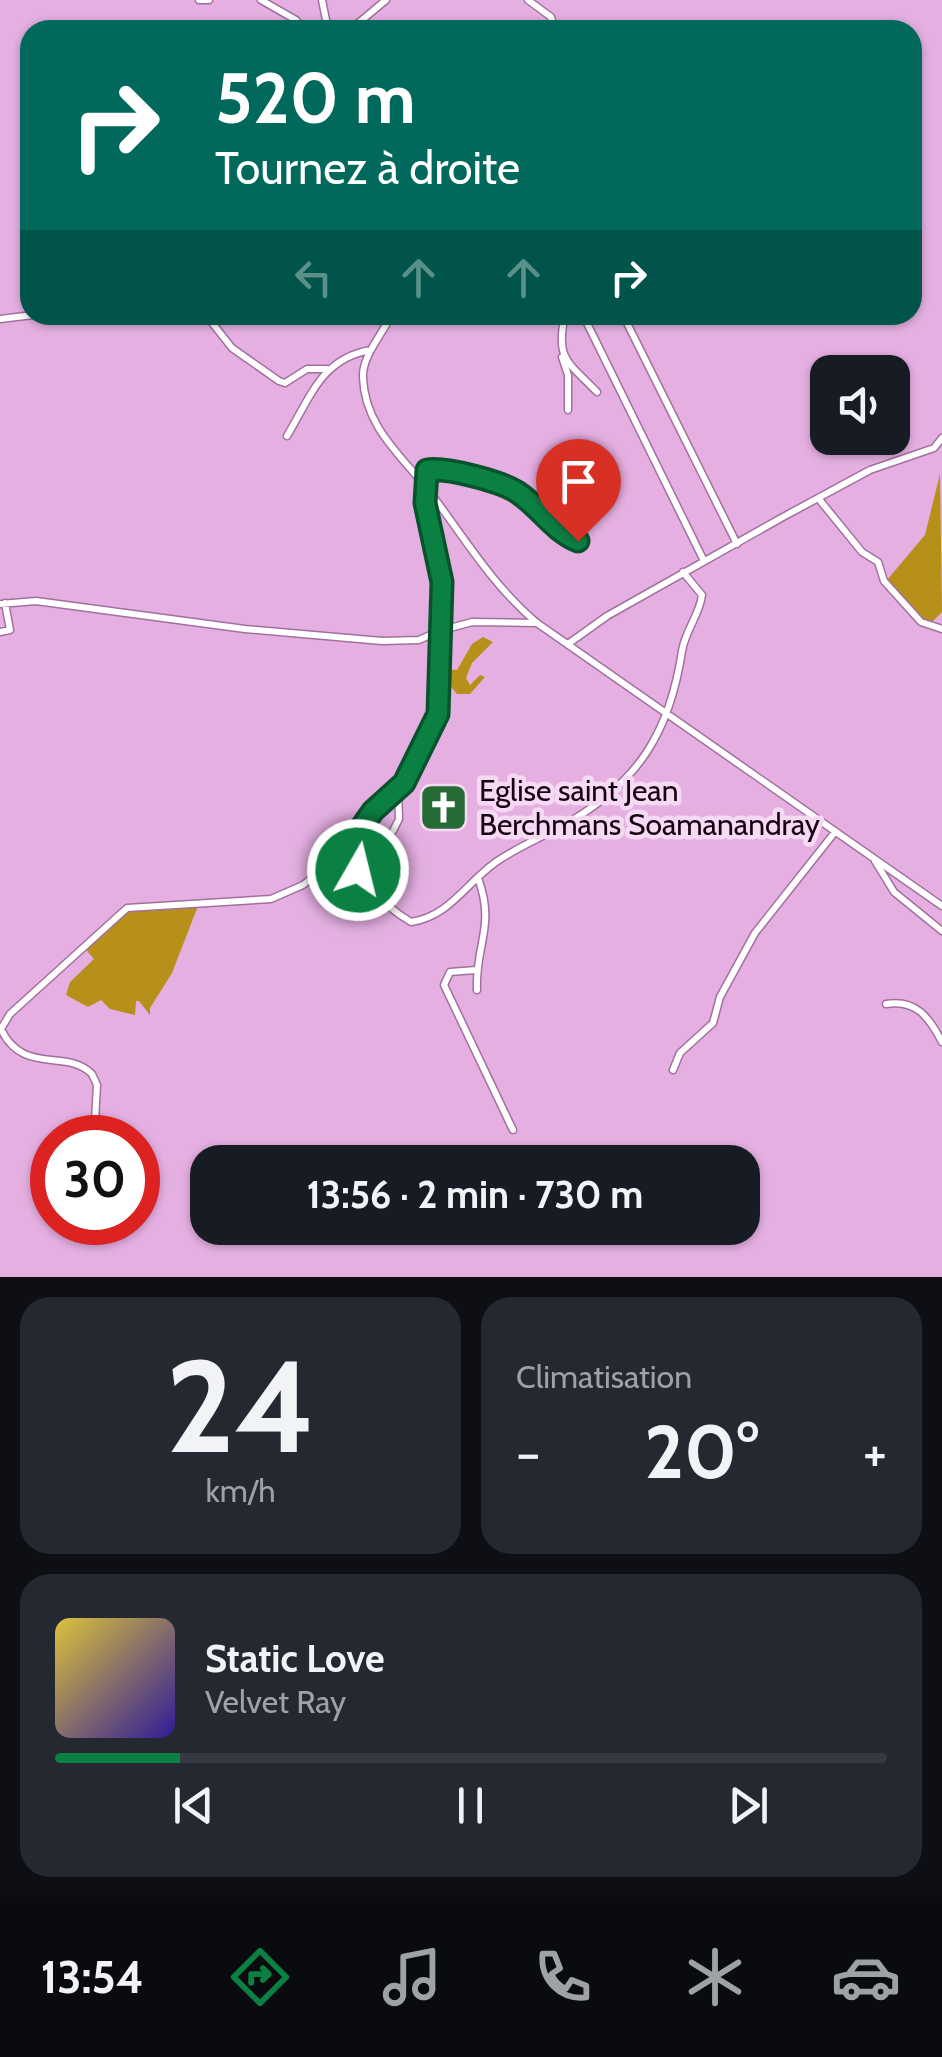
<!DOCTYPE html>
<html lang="fr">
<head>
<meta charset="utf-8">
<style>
	:root { --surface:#171b24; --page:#242831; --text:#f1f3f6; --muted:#9ea1a6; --line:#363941; --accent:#0b8043 }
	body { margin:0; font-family:Cabin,sans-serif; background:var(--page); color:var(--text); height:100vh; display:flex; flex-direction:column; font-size:38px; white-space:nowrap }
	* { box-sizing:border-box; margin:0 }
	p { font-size:32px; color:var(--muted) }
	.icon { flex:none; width:55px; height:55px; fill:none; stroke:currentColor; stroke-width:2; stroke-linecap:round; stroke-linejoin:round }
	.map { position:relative; height:1277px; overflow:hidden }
	.panel { display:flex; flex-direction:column; gap:20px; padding:20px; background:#0d0f14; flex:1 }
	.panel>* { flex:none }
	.banner { position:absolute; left:20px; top:20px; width:902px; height:305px; border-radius:30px; box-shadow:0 2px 8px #0004; background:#00695c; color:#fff; overflow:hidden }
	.buttons { position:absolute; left:810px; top:355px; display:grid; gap:20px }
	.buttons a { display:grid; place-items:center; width:100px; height:100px; border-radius:20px; background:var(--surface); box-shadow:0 2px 8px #0004; font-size:50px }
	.speed { position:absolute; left:30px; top:1115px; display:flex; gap:20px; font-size:50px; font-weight:700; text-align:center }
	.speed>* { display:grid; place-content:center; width:130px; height:130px; border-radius:50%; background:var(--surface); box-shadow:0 2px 8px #0004; line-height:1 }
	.speed .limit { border:15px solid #d22; background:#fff; color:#111 }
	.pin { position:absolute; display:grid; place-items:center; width:85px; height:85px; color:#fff; margin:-102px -42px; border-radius:50% 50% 50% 0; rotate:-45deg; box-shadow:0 0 10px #0007 }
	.pin .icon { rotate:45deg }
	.me { position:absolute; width:110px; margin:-55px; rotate:8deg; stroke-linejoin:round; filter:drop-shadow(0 0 8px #0008) }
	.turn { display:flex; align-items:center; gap:35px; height:210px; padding:0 30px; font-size:45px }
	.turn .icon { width:130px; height:130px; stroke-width:2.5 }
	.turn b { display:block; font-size:70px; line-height:85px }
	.lanes { display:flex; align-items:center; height:95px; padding:0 30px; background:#0003; justify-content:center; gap:50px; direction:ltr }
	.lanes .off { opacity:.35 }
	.big { font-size:75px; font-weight:700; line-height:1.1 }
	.panel .tile { flex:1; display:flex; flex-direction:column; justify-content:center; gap:15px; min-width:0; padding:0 35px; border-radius:30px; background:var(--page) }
	.panel .dial { align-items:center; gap:0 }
	.dial b { font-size:130px; line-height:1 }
	.song { display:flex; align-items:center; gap:30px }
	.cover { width:120px; height:120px; border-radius:15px; background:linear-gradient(135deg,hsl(50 70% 55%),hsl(250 70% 35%)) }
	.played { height:10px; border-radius:5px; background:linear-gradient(90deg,var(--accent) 15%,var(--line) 15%) }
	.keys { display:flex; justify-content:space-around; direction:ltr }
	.heat { display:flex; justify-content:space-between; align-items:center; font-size:55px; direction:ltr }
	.panel .tiles { flex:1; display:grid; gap:20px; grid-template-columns:1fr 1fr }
	.tile:last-child { grid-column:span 2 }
	.trip { position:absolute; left:190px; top:1145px; width:570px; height:100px; border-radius:30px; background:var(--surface); box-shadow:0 2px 8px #0004; font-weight:700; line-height:100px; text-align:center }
	.tab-bar { display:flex; height:160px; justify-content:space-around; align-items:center; background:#090b0e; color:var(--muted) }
	.tab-bar .icon { width:70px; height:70px }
	.tab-bar .selected { color:var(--accent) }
	.tab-bar b { font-size:45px; color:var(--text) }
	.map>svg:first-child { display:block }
</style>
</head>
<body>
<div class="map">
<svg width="942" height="1277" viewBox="0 0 942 1277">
	<rect width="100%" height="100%" fill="#e5afe2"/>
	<path fill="#b69018" d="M940,474L942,612L932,622L923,620L887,580L925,535Z
		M483,637L493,642L472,663L466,678L470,685L480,675L485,677L470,694H457L444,678L443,669L457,670L472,644Z
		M198,906L172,973L150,1008V1015L139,1001H136L135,1015L110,1009L101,1000L88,1007L66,995L70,982L94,959L87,951L90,945L126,911Z"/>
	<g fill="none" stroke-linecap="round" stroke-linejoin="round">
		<defs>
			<path id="minor" d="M199,0H209
				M261,0L296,20L303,30
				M322,0L328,30
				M528,0L551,17L555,30
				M350,30L386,0
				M206,315L232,348L279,381L285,383L307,369H327
				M391,315C383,334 362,356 363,377C364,424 399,454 426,487C463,535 490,583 537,623L942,906
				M565,315C555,359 568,362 597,392
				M583,315L704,561
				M623,315L737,544
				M0,319L33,315
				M562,357L568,375V410
				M287,436C311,396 322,358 371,350
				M818,498L862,552L878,562L884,581L921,622L942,629
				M0,604L36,601L245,629L382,641L419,640L439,631L442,582L424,485L427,471L438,469L514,489L551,526L578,541
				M0,632L10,630L5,603
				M568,644L607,616L783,517L870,470L934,448L942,438
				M393,831L399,819L398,790
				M353,842C359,879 379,903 411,922C450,916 466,883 496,862C519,846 545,836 569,822C640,781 670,730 682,651C685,631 700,614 702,595L683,572
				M875,861L894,892L942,931
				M476,970L450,972L444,985L513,1130
				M477,990C475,944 496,927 478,878
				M886,1004C916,999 929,1017 942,1042
				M673,1070L680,1053L713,1023L720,997L755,933L835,832
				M94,1138L97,1085L92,1074C67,1048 23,1076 1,1029L10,1014L127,908L271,899L303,885L348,850L373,811L405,783L439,714V631L472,622L537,623"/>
		</defs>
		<use href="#minor" stroke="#a2709f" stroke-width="9"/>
		<use href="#minor" stroke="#fff" stroke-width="6"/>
	</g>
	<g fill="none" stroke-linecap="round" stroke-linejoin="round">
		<defs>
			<path id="route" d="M358,870L352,841L373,811L404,783L438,714L442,582L425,503L427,470C447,467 502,482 517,492C540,507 552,530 578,541"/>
		</defs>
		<use href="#route" stroke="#07532c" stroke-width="25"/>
		<use href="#route" stroke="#0b8043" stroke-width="18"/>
	</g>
	<defs>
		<symbol id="church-square" viewBox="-11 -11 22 22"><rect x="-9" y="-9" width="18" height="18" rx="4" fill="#266b36" stroke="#f6daf4"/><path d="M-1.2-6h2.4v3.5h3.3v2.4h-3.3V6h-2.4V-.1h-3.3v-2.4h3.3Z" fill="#fff"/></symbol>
	</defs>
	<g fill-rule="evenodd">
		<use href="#church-square" x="416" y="780" width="55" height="55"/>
	</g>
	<g text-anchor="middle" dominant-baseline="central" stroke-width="9" stroke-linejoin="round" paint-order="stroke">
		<g font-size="30" fill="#160415" stroke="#f6daf4" text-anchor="start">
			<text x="479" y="790">Eglise saint Jean<tspan x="479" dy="34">Berchmans Soamanandray</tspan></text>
		</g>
	</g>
</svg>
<div class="buttons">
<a><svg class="icon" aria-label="sound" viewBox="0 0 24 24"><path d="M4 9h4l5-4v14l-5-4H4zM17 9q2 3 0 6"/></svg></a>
</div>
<div class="speed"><div class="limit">30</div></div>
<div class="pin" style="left:578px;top:541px;background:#d93025"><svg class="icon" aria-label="arrive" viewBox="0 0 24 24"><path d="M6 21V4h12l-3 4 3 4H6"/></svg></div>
<svg class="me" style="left:358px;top:870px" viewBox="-20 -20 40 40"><circle r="17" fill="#0b8043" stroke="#fff" stroke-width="3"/><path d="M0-11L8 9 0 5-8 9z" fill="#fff"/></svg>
<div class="trip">13:56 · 2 min · 730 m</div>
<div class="banner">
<div class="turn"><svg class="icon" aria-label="right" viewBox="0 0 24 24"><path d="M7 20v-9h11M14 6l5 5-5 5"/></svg><div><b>520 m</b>Tournez à droite</div></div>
<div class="lanes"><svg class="icon off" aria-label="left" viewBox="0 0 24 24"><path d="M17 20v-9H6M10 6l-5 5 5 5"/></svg><svg class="icon off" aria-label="ahead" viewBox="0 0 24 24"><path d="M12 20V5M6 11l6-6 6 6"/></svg><svg class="icon off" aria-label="ahead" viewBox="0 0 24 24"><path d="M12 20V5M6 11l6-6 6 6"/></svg><svg class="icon" aria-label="right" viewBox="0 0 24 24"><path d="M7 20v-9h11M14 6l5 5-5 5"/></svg></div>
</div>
</div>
<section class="panel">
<div class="tiles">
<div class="tile dial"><b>24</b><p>km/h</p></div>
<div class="tile"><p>Climatisation</p>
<div class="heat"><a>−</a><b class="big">20°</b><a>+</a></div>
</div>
<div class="tile">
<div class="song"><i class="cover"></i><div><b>Static Love</b><p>Velvet Ray</p></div></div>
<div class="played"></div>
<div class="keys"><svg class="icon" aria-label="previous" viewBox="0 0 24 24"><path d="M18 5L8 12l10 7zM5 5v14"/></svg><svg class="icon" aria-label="pause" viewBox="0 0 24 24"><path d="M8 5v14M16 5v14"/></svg><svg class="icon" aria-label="next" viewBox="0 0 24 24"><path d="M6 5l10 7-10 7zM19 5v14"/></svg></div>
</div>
</div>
</section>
<nav class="tab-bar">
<b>13:54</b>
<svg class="icon selected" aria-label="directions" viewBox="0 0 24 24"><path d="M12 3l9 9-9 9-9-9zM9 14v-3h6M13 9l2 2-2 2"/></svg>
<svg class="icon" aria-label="music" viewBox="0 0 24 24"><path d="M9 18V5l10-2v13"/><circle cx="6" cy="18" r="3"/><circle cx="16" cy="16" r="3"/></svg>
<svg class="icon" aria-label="phone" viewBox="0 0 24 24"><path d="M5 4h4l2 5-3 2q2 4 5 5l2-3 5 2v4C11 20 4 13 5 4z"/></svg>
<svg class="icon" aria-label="climate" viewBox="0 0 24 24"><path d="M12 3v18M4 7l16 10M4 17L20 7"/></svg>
<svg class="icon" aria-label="car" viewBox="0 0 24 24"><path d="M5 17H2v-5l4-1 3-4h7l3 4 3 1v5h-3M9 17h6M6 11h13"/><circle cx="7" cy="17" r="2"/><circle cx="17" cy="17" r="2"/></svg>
</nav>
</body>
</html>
